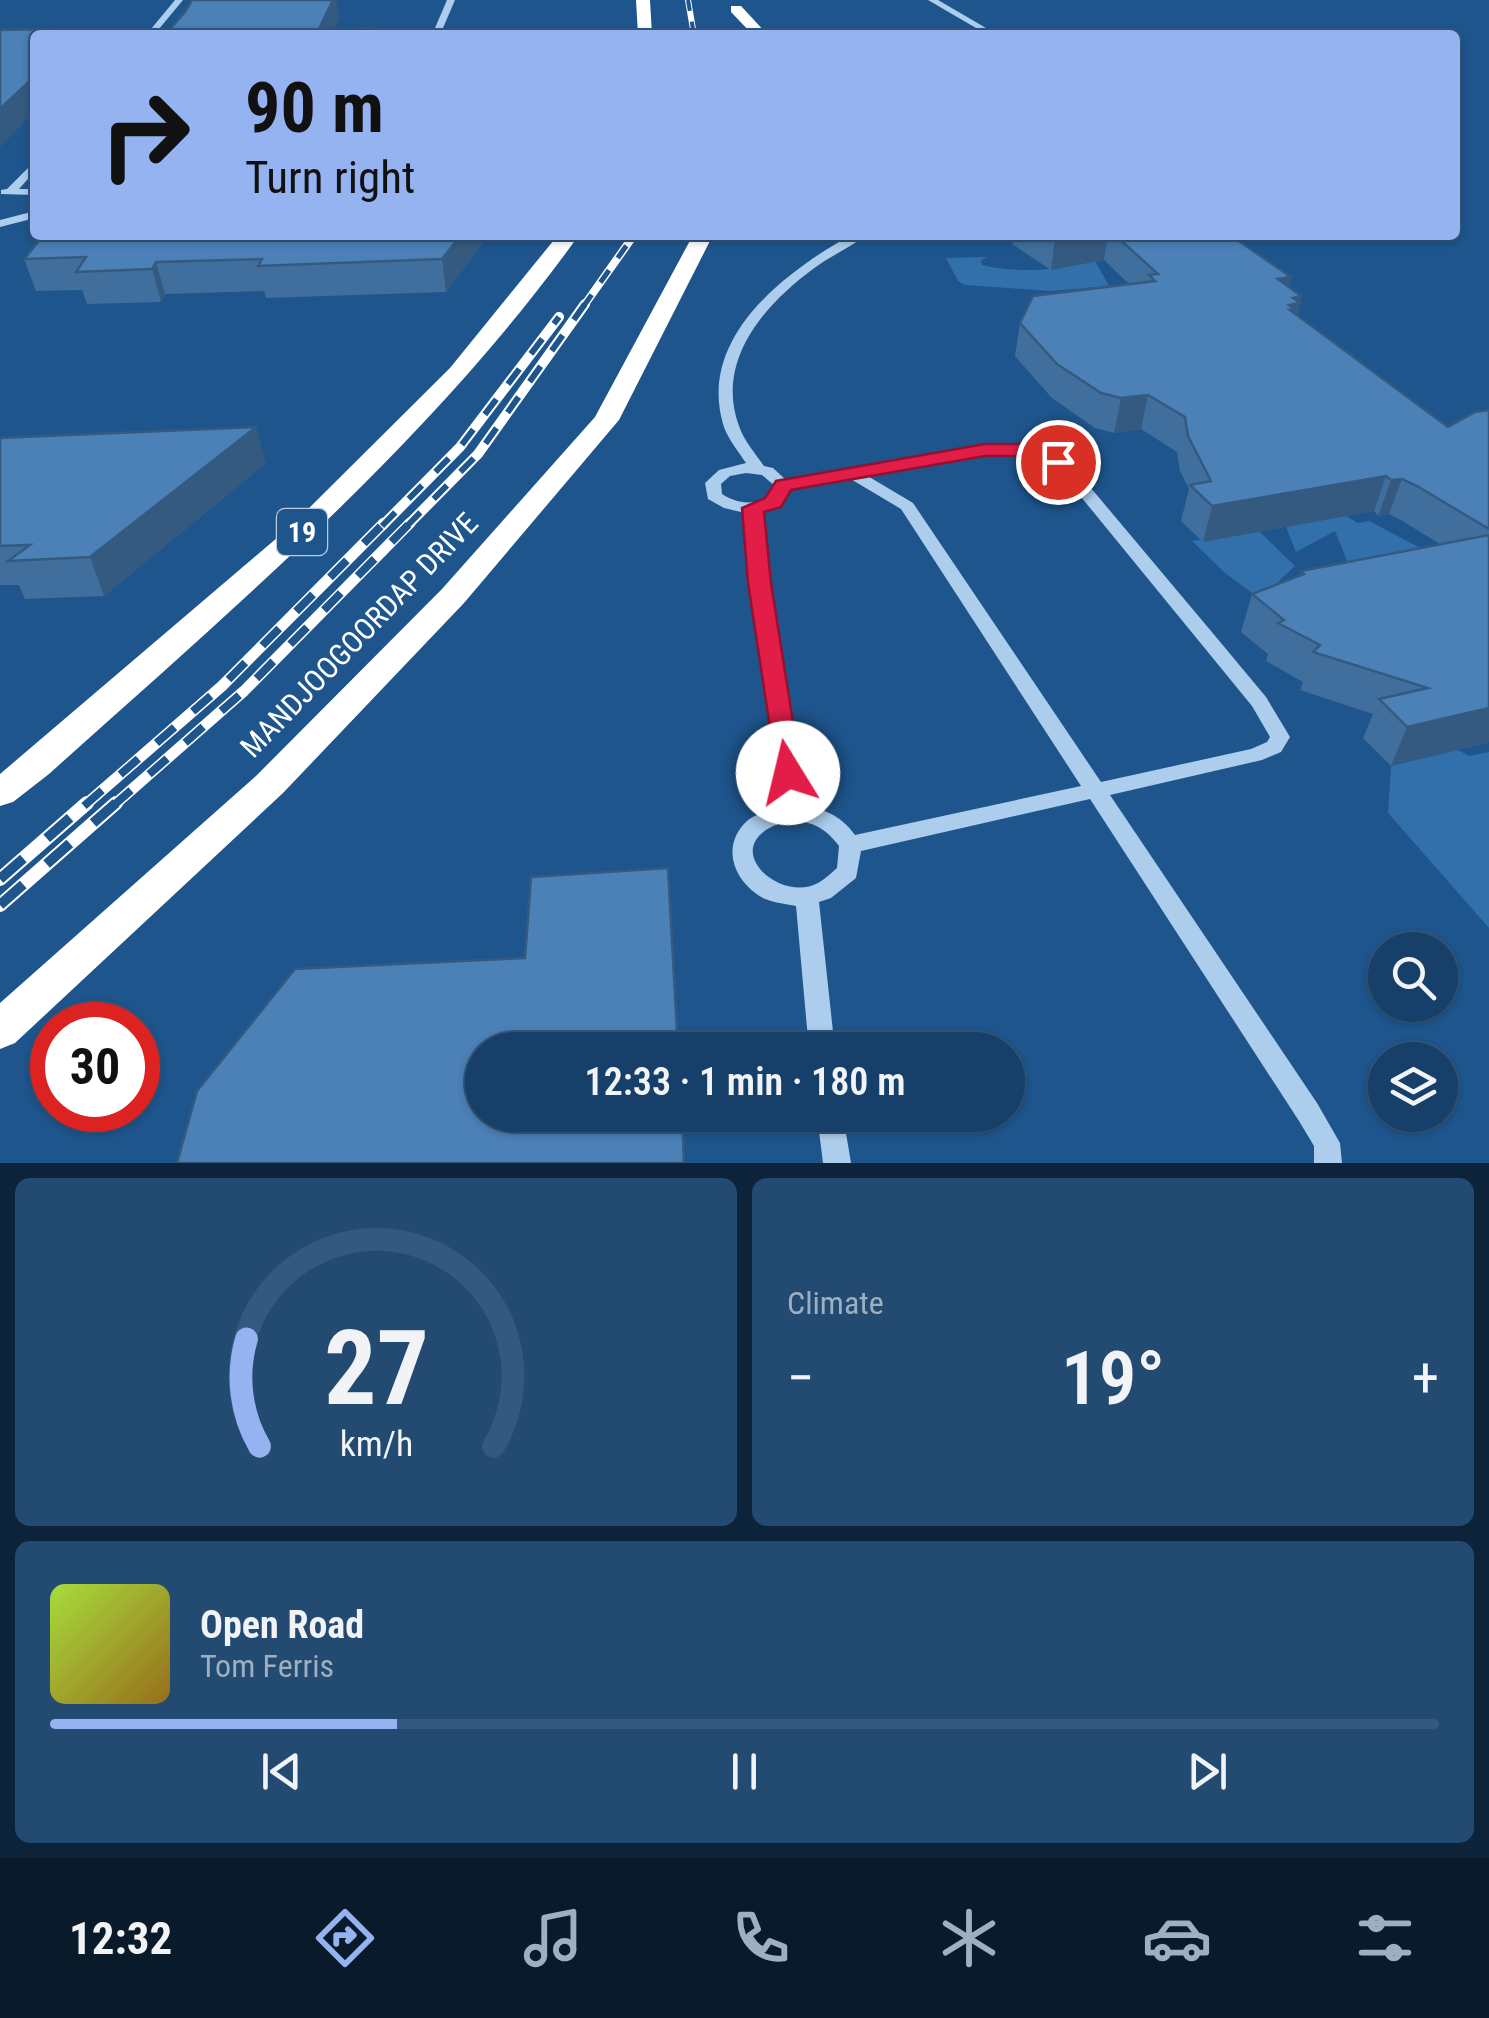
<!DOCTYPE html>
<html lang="en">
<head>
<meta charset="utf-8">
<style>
	:root { --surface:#16406a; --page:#234b72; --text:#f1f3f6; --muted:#9eafc1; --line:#35597e; --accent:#95b2f1 }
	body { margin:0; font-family:"Roboto Condensed",sans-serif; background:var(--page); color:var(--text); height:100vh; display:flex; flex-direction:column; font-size:38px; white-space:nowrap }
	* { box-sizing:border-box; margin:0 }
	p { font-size:32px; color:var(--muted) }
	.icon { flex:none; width:55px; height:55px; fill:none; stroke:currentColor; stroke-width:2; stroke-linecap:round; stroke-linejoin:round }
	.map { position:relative; height:1163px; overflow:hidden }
	.panel { display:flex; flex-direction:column; gap:15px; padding:15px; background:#0c233a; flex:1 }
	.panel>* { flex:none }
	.hud { position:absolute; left:30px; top:30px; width:1430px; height:210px; border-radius:10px; box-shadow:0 2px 8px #0004,0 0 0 2px var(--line); background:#95b2f1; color:#111; overflow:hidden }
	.controls { position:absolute; left:1368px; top:932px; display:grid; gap:20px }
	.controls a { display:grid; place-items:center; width:90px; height:90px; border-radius:50%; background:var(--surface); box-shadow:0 2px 8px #0004,0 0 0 2px var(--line); font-size:50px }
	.speed { position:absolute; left:30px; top:1002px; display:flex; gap:20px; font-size:50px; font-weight:700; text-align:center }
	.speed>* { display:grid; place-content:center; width:130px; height:130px; border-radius:50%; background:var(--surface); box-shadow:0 2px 8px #0004,0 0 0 2px var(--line); line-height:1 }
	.speed .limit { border:15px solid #d22; background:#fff; color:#111 }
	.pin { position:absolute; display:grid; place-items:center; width:85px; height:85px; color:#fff; margin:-42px; border:5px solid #fff; border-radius:50%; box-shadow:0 2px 10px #0007 }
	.me { position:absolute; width:110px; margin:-55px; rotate:351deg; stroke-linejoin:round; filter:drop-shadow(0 0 8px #0008) }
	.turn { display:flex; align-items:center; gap:35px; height:210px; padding:0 50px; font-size:45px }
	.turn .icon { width:130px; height:130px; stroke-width:2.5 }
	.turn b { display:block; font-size:70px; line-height:85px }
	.big { font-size:75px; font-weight:600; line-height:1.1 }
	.panel .tile { flex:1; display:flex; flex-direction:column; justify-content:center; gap:15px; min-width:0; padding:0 35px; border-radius:15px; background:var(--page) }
	.panel .dial { align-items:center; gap:0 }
	.dial svg { height:260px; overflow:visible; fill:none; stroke:var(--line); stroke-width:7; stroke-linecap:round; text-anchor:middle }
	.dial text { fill:var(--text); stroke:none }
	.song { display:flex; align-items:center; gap:30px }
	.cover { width:120px; height:120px; border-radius:15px; background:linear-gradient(135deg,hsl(80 70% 55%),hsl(40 70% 35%)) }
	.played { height:10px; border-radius:5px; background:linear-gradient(90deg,var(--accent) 25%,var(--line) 25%) }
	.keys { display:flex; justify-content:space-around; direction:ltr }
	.heat { display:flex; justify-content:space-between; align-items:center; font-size:55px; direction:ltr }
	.panel .tiles { flex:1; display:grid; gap:15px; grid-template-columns:1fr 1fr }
	.tile:last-child { grid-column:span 2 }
	.trip { position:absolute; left:465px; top:1032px; width:560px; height:100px; border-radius:50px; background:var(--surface); box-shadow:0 2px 8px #0004,0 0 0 2px var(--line); font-weight:600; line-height:100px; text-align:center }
	.tabs { display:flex; height:160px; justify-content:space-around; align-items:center; background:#091a2a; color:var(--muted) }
	.tabs .icon { width:70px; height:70px }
	.tabs .current { color:var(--accent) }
	.tabs b { font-size:45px; color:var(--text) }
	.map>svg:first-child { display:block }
</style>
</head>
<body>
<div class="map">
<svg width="1489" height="1163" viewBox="0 0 1489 1163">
	<rect width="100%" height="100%" fill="#1e558d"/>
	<path fill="#3270ab" d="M988,257L981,260L982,265C1019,274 1058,270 1095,261L1109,286L1051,291L965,285L958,281L946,258Z
		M1346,516L1358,523L1369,521L1426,551L1355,567L1347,561L1335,531L1296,552L1286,527Z
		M1260,532L1295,566L1260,599L1225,573L1192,541Z
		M1458,750L1469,756L1489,752V928L1388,813L1391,766Z"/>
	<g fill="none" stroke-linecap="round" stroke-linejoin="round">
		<path fill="#accdec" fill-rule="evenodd" d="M175,0H183L154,35H146Z
			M447,0H455L440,35H432Z
			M928,0H938L998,35H988Z
			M35,161V171L19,189H35V195L1,194V190L7,189Z
			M35,211V218L0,227V220Z
			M851,235H866C850,248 830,256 813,269C764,305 715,361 739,426C744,441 755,453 764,466L773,468L786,480L985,445L1026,444L1051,452L1080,475L1211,631L1266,697L1290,737L1281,752L1262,760L1110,795L1317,1103L1340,1143L1342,1163H1314V1146L1299,1121L1090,799L861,851L856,878L831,898L819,902L835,1050H809L796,906C787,904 775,903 765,899C735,884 719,847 747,821C754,815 767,811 776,808L778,773L750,583L745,513L724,508L708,499L705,483L719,470L746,463C738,451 727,438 723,424C698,337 785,272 851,235ZM1025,454L1041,458L1068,481L1252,706L1270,737L1267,742L1251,749L1101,782L913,503L866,475L985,455ZM746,473L762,475L775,486L773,495C755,505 739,505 722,494L721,484L730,476ZM849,478L901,509L1081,786L855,835C841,815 821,807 797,804L798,773L768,583L761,511L786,500L790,489ZM788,820C811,821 825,827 839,846L837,868C831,873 825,879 818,883C783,902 727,856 766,830C772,826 781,823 788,820Z
			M817,1115H843L851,1163H823Z"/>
		<path fill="#fff" fill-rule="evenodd" d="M636,0H650L652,35H638Z
			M731,6H741L768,35H753L731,12Z
			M558,235H579C431,441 237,605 49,774L13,802L0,806V774L291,526L450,368Z
			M693,235H713L619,420L464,603L283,793L15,1043L0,1049V1003L257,775L442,589L595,417Z"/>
		<defs>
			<path id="rail-far4" d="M688,0L694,35"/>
			<path id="rail-far3" d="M583,307L634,235"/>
			<path id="rail-far2" d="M382,526L460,447L559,317
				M407,526L478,454L585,304"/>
			<path id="rail-far1" d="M84,806L222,686L384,523
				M113,806L244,691L410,523"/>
			<path id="rail" d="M0,879L87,803
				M0,905L116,803"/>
		</defs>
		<use href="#rail-far4" stroke="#fff" stroke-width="6"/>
		<use href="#rail-far3" stroke="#fff" stroke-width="8"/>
		<use href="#rail-far2" stroke="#fff" stroke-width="10"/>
		<use href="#rail-far1" stroke="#fff" stroke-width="11"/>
		<use href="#rail" stroke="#fff" stroke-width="14"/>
		<use href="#rail-far4" stroke="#1e558d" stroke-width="4" stroke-dasharray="11" stroke-linecap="butt"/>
		<use href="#rail-far3" stroke="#1e558d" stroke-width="5" stroke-dasharray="15" stroke-linecap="butt"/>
		<use href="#rail-far2" stroke="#1e558d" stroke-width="6" stroke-dasharray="19" stroke-linecap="butt"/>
		<use href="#rail-far1" stroke="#1e558d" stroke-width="8" stroke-dasharray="24" stroke-linecap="butt"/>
		<use href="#rail" stroke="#1e558d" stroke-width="10" stroke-dasharray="31" stroke-linecap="butt"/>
	</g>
	<path fill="#406f9d" d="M44,235H489L446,292L266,298L264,291L165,294L161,302L87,304L82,290L36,291L24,259Z
		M1014,235H1178L1180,237L1291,277L1288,286L1301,296L1297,315L1448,427L1489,410V742L1391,766L1363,738L1373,714L1300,690L1303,682L1266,661L1268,654L1241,632L1252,594L1300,576L1301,571L1440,544L1404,522L1389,514L1378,516L1374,511L1203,542L1181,521L1189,489L1180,471L1177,452L1141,429L1114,433L1095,428L1052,398L1015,356L1020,323L1129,284L1104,260L1051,270L1012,244Z
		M0,438L266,463L104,596L25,599L19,585H0Z"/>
	<path fill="#345a80" d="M333,0H336L339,19L332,35L319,29Z
		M35,76V111L0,147V109Z
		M461,235H489L446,292L442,259Z
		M1080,235H1108L1104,260L1051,270L1055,239Z
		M156,262L165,294L161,302L152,269Z
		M1291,277L1282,308L1278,279Z
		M1301,296L1291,335L1283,337L1293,298Z
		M1148,395L1141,429L1114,433L1121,398Z
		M256,427L266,463L104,596L90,557Z
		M1386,476L1374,511L1203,542L1212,506Z
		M1402,479L1389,514L1378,516L1391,480Z
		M1489,708V742L1391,766L1407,727Z"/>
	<path fill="#4b81b7" stroke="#345a80" stroke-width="2.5" d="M192,0H333L319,29L374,28L371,35H165L185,12Z
		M52,29L46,35H35V45L33,46H35V76L0,109V30Z
		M44,235H461L442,259L258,266L262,259L156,262L152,269L76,272L86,257L24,259Z
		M1049,235H1080L1055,239Z
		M1115,235H1178L1180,237L1201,235H1230L1291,277L1278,279L1301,296L1293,298L1300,303L1289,305L1295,310H1290L1448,427L1475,412L1489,410V529L1417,486L1402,479L1391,480L1386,476L1212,506L1190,485L1211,481L1188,436L1185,417L1148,395L1121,398L1101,393L1057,364L1020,323L1033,296L1155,281L1149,275L1158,274Z
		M256,427L90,557L8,561L30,545L0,546V438Z
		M1489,535V708L1407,727L1379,699L1428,688L1313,652L1320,645L1278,623L1284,620L1252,594L1304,574L1301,571Z
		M668,868L678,1050H482V1115H682L684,1163H177L197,1091L295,969L525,958L531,877Z"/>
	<path fill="#e11d48" stroke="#92132f" stroke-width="2.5" d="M985,444H1026L1068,462L1058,468L1024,456H985L791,490L781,507L764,512L771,583L801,773L797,780H778L748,583L742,508L765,498L776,481Z"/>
	<g text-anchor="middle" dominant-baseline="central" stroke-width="10" stroke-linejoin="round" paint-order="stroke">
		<rect fill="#1e558d" stroke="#bcccdd" stroke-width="2.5" x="277" y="509" width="50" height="46" rx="8"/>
		<g font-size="28" font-weight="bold" fill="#fff">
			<text x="302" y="532">19</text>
		</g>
		<g font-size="30" fill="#fff" stroke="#1e558d">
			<text transform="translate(359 635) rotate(-46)">MANDJOOGOORDAP DRIVE</text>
		</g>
	</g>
</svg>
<div class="controls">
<a><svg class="icon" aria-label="search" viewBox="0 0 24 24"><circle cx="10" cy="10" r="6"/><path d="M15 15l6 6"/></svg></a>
<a><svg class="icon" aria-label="layers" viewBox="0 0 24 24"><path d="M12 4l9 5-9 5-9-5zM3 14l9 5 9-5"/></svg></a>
</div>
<div class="speed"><div class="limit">30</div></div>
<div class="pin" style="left:1058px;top:462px;background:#d93025"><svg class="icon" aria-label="arrive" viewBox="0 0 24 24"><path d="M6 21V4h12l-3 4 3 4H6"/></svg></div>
<svg class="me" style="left:788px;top:773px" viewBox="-20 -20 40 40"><circle r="19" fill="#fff"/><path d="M0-13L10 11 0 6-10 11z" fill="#e11d48"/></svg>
<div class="trip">12:33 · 1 min · 180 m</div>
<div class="hud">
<div class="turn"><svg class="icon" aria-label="right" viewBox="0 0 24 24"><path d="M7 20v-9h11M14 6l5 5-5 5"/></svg><div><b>90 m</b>Turn right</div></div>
</div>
</div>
<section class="panel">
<div class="tiles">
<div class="tile dial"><svg viewBox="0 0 100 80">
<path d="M14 69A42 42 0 1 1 86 69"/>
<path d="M14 69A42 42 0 0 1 10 36" stroke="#95b2f1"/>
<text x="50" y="56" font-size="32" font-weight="700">27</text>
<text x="50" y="72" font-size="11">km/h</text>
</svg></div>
<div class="tile"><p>Climate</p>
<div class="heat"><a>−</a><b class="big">19°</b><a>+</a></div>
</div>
<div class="tile">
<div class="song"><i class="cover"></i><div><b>Open Road</b><p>Tom Ferris</p></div></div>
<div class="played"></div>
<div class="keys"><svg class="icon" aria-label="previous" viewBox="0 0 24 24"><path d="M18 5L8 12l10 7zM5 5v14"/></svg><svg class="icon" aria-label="pause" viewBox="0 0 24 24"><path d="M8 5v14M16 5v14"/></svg><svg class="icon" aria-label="next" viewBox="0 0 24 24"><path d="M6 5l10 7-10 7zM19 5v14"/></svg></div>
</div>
</div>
</section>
<nav class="tabs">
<b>12:32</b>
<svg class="icon current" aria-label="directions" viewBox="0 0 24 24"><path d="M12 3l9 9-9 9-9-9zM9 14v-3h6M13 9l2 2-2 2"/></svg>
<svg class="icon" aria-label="music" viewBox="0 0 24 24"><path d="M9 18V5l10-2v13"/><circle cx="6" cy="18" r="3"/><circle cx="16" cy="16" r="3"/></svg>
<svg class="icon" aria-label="phone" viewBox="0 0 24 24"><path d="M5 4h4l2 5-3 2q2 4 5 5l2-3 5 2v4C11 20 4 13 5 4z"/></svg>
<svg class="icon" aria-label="climate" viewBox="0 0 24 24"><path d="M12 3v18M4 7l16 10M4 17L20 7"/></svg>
<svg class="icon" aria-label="car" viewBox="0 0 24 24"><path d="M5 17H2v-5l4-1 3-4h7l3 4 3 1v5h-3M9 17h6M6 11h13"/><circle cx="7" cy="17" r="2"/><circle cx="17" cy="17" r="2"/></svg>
<svg class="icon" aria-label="filters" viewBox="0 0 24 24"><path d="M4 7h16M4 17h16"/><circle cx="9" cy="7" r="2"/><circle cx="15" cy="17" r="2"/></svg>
</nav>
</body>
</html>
